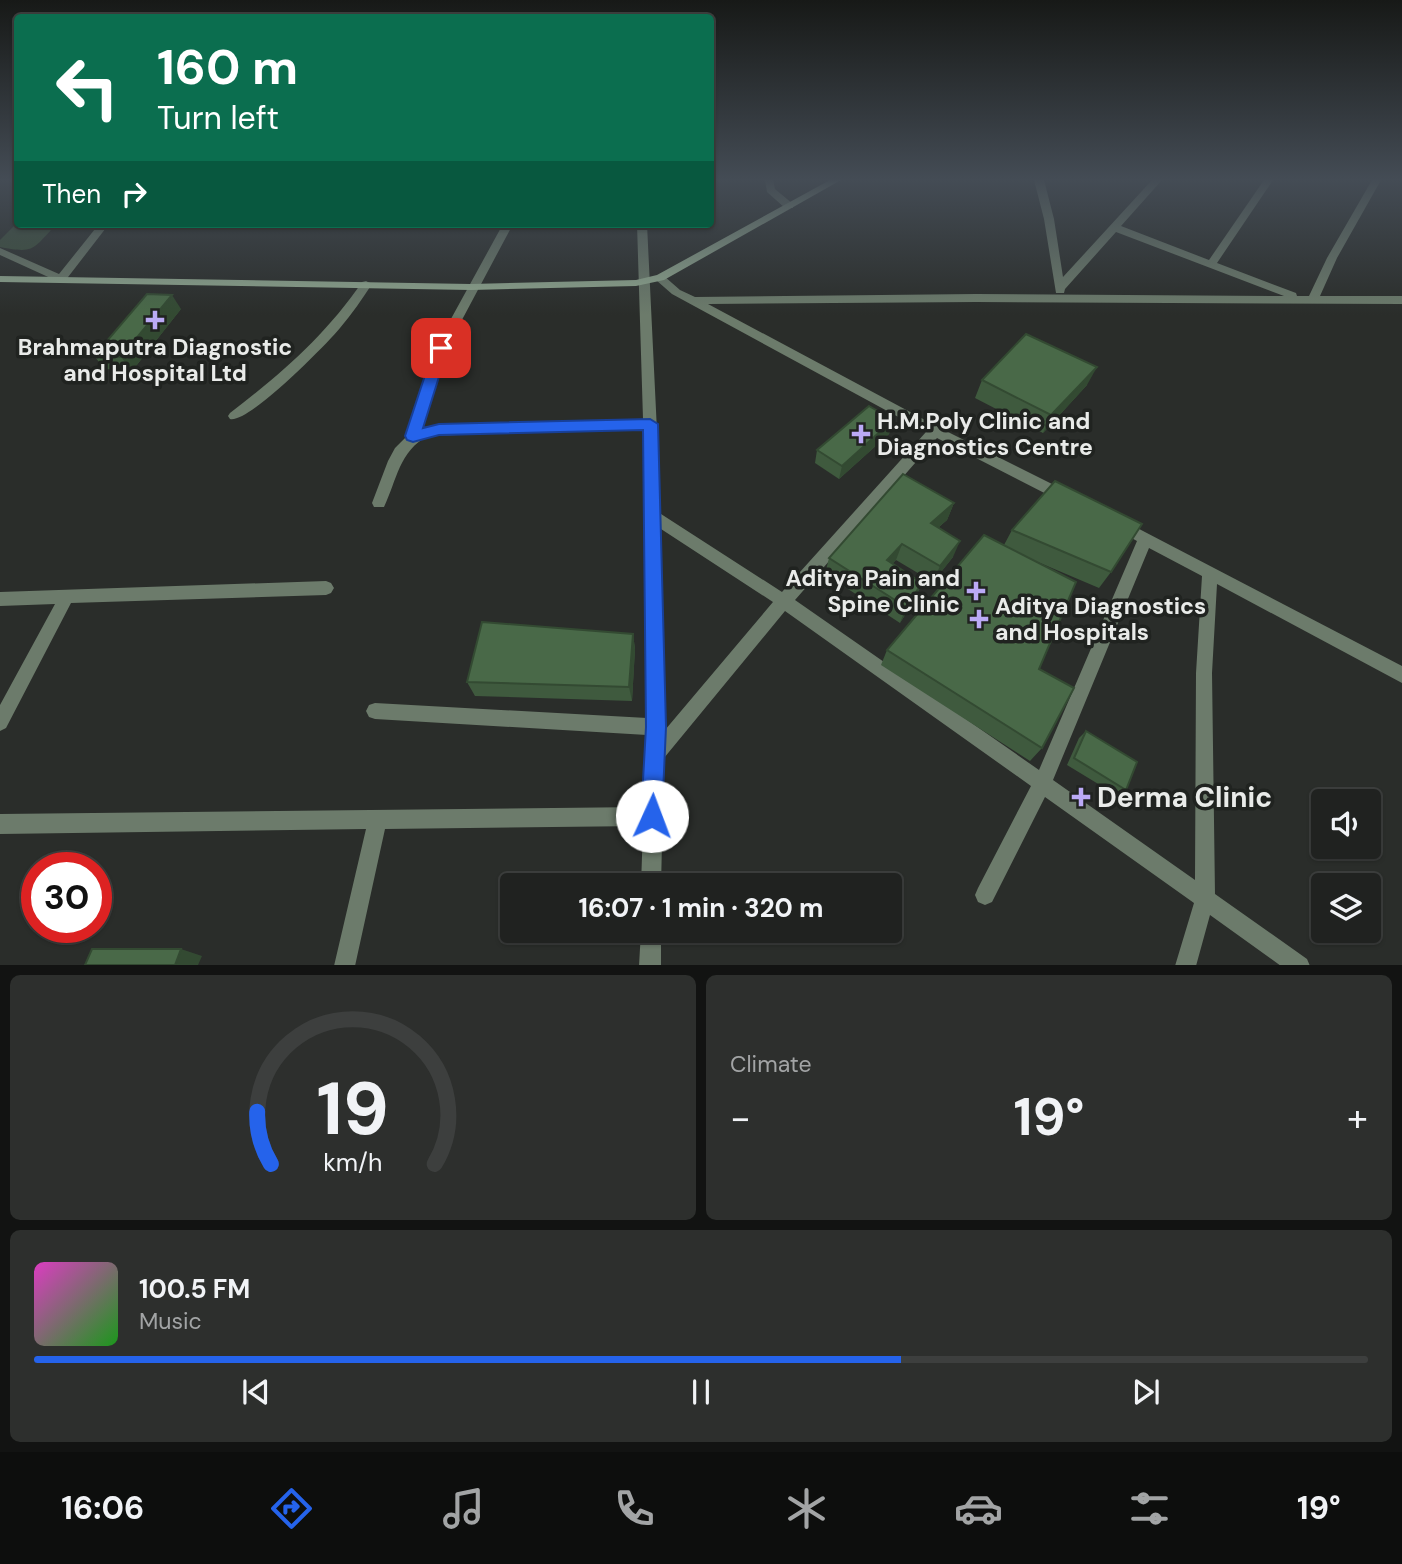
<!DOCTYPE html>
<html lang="en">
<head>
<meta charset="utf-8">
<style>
	:root { --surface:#202220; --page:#2d2f2d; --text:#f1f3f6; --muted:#a2a4a5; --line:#3d3f3e; --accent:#2563eb }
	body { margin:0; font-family:"DM Sans",sans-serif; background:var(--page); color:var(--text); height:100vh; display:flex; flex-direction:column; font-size:26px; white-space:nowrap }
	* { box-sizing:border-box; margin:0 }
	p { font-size:23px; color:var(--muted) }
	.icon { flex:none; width:38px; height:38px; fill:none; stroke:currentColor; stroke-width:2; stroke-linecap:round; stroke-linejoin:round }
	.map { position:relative; height:965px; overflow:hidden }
	.sheet { display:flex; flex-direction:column; gap:10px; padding:10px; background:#121312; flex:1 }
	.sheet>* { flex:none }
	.guide { position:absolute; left:14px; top:14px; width:700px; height:214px; border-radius:7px; box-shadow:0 2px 5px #0004,0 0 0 2px var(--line); background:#0b6e4f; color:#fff; overflow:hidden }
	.buttons { position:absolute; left:1311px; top:789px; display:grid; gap:14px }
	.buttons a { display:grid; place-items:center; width:70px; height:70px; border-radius:7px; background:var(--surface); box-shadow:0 2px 5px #0004,0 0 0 2px var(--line); font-size:35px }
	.speed { position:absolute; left:21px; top:852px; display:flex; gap:14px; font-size:35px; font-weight:700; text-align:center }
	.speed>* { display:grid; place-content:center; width:91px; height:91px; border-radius:50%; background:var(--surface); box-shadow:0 2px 5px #0004,0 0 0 2px var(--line); line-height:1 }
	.speed .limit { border:10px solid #d22; background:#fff; color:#111 }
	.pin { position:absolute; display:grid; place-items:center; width:60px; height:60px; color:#fff; margin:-30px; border-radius:14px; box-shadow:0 4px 10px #0006 }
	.me { position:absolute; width:77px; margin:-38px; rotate:2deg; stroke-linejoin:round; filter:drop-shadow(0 0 5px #0008) }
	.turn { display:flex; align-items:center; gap:24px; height:147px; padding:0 28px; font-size:32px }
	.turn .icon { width:91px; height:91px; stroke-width:2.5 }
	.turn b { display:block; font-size:49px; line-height:60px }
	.then { display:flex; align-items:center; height:66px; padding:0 28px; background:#0003; gap:14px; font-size:26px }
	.big { font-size:52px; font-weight:700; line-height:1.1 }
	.sheet .widget { flex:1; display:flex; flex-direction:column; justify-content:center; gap:10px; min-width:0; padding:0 24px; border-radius:10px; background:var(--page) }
	.sheet .dial { align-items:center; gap:0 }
	.dial svg { height:182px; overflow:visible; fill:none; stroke:var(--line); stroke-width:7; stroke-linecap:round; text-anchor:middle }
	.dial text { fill:var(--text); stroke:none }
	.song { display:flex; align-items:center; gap:21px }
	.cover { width:84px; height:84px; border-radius:10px; background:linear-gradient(135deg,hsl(310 70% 55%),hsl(120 70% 35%)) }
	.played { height:7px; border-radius:4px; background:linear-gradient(90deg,var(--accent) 65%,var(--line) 65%) }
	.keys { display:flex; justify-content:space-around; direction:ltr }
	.heat { display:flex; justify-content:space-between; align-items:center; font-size:38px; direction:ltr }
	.sheet .tiles { flex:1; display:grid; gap:10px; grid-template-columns:1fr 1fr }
	.widget:last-child { grid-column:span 2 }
	.trip { position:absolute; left:500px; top:873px; width:402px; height:70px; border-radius:7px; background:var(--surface); box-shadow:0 2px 5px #0004,0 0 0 2px var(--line); font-weight:700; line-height:70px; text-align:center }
	.menu { display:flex; height:112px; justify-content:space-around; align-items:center; background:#0d0e0d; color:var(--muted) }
	.menu .icon { width:49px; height:49px }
	.menu .current { color:var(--accent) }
	.menu b { font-size:32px; color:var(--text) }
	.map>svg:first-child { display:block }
</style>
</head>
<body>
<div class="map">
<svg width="1402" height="966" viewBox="0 0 1402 966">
	<rect width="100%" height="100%" fill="#2a2d2a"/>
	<path fill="#3c513b" d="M17,223L18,224H57C32,249 36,254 0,247V240Z"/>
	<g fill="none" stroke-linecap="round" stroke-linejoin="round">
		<path fill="#6c7b6b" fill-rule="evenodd" d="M765,180H773L775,189L793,204V208H785L767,192Z
			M1034,180H1044L1054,219L1063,277L1152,180H1162L1121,226L1209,260L1264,180H1273L1217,263L1296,293L1297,296H1309L1327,258L1372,180H1381L1337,258L1320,296H1402V304L976,302L708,304L940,428L1070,493L1072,497L1070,501H1060L937,438L795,600L1039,770L1137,541L1115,529L1113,525L1115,521L1120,519L1402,666V683L1217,584L1212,673L1215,894L1307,959L1310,966H1281L1210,915L1196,966H1175L1194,903L1045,797L992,902L985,905L978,902L975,895L978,888L1031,786L785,611L664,758L661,886H641L643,826L385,829L355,966H334L366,829L0,834V814L644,807L647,735L375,719L369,717L366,711L369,705L375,703L647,718V517L644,429L428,436C399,451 397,480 384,507H374L372,503L388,461L395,448L407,436L435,348L503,224H513L447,348L422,427L643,419L637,224H647L661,514L782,592L926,432L672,294L656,280V276H664L680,290L695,297L976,294L1284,296L1116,232L1065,289L1064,293H1056L1044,219ZM661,529L773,602L665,730V727ZM1149,548L1202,576L1196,673L1195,880L1053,780Z
			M99,224H109L65,281H57L0,255V248L59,274Z
			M366,281L372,284C362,299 352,314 340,328C326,345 248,424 230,419L228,416L230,413C281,374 326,335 362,282Z
			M326,581L331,583L334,588L331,593L326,595L71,603L6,728L0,731V705L55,604L0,606V592Z
			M641,931H661V966H639Z"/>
		<path fill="#90a78f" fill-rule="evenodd" d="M830,180H841L664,280L636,286L471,290L0,282V276L471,284L636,280L657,275Z"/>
	</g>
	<path fill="#3f5a3e" d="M181,309L132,371L105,369L94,356Z
		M982,380L1087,385L1043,433L975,398Z
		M893,420L889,434L839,479L815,463L817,450Z
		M954,503L947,520L939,527L953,557L933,582L896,560L892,564L922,583L915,599L900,623L825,574L829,558Z
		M1012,530L1111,572L1099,588L1026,557L1042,748L1030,761L881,665L887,650L1004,545Z
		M633,634L635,649L632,701L475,696L467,682Z
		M1086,731L1126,790L1118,796L1067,765L1079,738Z"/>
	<path fill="#334a32" d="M172,295L181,309L132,371L121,357Z
		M1097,367L1087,385L1043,433L1051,415Z
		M893,420L889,434L839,479L842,466Z
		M954,503L947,520L924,539L931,523Z
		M960,541L953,557L933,582L940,566Z
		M902,544L896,560L881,577L887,560Z
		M922,583L915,599L900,623L906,607Z
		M633,634L635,649L632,701L629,687Z
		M181,949L202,956L198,965H175Z"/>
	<path fill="#496948" stroke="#334a32" stroke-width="2" d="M147,294L172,295L121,357L94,356Z
		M1026,334L1097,367L1051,415L982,380Z
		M869,406L893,420L842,466L817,450Z
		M903,474L954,503L931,523L960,541L940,566L902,544L887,560L922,583L906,607L829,558Z
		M1055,481L1142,524L1111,572L1012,530Z
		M984,535L1076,582L1039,669L1074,688L1042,748L887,650Z
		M482,622L633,634L629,687L467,682Z
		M1086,731L1137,762L1126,790L1074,758Z
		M92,949H181L175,965H85Z"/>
	<linearGradient id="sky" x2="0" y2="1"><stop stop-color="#171917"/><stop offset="0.57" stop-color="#444c55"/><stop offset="1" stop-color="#444c55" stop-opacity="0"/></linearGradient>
	<rect width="1402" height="315" fill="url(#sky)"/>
	<path fill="#2563eb" stroke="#184099" stroke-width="2" d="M441,344L448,348L423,428L439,424L650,419L658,424L666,727L662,816L659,824L652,827L644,824L641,816L646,727L643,430L439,435L413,442L407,440L405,436L434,348Z"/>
	<g fill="#bbaaf6" stroke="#202320" stroke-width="2.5">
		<path d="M151.5 309.5h7v7h7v7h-7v7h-7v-7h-7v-7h7z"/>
		<path d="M857.5 423.5h7v7h7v7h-7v7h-7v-7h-7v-7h7z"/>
		<path d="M972.5 580.5h7v7h7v7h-7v7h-7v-7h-7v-7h7z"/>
		<path d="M975.5 608.5h7v7h7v7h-7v7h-7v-7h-7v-7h7z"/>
		<path d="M1077.5 786.5h7v7h7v7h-7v7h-7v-7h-7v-7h7z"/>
	</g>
	<g text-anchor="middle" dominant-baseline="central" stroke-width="7" stroke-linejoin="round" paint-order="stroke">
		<g font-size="23" font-weight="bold" fill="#e9ebe9" stroke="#202320" text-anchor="start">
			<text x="155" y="347" text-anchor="middle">Brahmaputra Diagnostic<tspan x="155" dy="26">and Hospital Ltd</tspan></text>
			<text x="877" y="421">H.M.Poly Clinic and<tspan x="877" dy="26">Diagnostics Centre</tspan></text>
			<text x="960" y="578" text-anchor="end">Aditya Pain and<tspan x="960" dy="26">Spine Clinic</tspan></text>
			<text x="995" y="606">Aditya Diagnostics<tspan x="995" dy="26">and Hospitals</tspan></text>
		</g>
		<g font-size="28" font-weight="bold" fill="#e9ebe9" stroke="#202320" text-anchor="start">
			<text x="1097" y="797">Derma Clinic</text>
		</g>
	</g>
</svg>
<div class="buttons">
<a><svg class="icon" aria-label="sound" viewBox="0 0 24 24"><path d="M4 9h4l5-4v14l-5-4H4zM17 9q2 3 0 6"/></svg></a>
<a><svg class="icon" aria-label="layers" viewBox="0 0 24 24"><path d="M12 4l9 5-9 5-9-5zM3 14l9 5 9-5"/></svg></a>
</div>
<div class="speed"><div class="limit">30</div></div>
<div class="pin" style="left:441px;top:348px;background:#d93025"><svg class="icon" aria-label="arrive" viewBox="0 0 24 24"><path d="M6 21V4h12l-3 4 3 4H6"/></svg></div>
<svg class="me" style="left:652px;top:816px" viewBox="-20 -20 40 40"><circle r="19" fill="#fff"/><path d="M0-13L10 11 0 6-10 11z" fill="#2563eb"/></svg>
<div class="trip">16:07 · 1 min · 320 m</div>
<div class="guide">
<div class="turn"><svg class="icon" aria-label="left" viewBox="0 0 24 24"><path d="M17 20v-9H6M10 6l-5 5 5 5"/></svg><div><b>160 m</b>Turn left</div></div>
<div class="then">Then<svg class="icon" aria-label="right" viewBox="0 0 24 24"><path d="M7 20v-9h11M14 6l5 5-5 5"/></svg></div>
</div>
</div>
<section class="sheet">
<div class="tiles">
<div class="widget dial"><svg viewBox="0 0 100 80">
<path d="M14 69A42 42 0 1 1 86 69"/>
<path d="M14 69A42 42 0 0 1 8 46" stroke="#2563eb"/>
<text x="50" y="56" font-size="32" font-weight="700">19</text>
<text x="50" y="72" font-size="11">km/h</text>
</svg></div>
<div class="widget"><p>Climate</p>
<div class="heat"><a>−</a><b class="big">19°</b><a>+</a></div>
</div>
<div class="widget">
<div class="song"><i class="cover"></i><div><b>100.5 FM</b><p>Music</p></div></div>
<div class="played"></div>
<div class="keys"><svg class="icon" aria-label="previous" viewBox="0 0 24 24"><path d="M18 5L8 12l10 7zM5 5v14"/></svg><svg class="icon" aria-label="pause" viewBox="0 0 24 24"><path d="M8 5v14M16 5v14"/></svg><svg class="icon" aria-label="next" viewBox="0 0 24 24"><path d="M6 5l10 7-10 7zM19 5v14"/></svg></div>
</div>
</div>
</section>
<nav class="menu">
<b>16:06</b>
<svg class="icon current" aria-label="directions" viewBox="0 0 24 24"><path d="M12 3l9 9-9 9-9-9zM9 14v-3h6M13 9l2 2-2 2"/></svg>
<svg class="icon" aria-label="music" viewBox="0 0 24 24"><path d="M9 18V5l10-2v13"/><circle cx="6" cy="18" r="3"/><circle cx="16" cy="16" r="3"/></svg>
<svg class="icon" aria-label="phone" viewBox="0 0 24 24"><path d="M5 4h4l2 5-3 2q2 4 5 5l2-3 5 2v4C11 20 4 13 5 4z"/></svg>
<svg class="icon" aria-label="climate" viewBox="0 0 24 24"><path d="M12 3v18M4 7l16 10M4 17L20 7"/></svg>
<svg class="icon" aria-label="car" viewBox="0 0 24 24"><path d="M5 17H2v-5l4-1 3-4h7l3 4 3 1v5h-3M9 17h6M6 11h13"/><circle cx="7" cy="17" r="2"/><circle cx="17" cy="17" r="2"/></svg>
<svg class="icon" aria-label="filters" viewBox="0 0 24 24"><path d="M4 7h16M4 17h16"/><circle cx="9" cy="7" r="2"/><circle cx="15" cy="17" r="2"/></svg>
<b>19°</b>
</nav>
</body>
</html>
